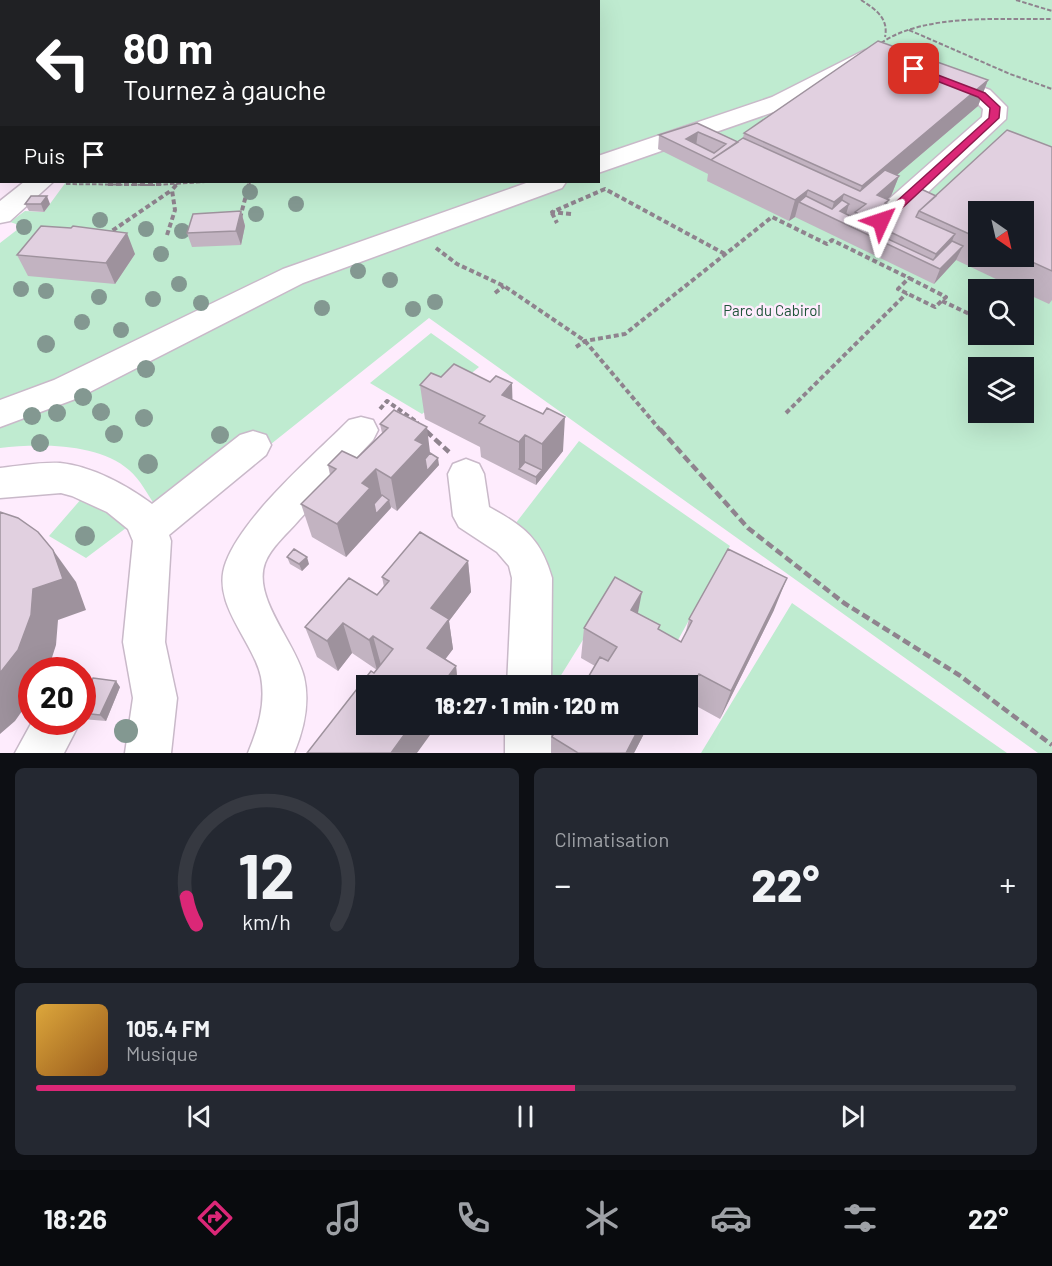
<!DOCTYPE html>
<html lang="fr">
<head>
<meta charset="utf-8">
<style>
	:root { --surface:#171b24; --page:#242831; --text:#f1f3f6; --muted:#9ea1a6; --line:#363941; --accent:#db2777 }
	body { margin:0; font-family:Barlow,sans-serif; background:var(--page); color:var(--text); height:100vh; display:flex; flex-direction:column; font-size:22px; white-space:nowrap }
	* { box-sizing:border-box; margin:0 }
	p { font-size:20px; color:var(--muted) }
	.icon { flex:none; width:33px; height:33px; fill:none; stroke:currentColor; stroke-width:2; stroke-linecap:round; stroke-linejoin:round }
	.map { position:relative; height:753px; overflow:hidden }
	.sheet { display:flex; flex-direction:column; gap:15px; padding:15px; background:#0d0f14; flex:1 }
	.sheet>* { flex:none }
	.guide { position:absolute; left:0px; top:0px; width:600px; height:183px; box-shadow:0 6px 24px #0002; background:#202124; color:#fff; overflow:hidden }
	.needle { width:39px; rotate:146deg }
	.controls { position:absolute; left:968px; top:201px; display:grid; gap:12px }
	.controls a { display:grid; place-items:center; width:66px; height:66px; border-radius:0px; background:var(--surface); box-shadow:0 6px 24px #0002; font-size:30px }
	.speed { position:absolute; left:18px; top:657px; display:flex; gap:12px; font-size:30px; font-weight:700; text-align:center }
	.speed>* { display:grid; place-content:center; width:78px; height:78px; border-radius:50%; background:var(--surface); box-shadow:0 6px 24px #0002; line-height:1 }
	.speed .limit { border:9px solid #d22; background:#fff; color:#111 }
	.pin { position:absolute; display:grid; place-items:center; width:51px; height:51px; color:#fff; margin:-26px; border-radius:12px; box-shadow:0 3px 9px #0006 }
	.me { position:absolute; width:66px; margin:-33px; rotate:48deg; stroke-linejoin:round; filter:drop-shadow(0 0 4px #0008) }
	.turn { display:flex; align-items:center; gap:21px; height:126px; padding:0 24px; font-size:27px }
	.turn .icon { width:78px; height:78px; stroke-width:2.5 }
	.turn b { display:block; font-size:42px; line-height:51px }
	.then { display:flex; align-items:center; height:57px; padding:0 24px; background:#0003; gap:12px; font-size:22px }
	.big { font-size:45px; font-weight:800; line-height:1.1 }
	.sheet .widget { flex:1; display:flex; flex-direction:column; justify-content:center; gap:9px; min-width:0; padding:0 21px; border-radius:9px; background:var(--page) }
	.sheet .dial { align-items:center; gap:0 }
	.dial svg { height:156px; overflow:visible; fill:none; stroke:var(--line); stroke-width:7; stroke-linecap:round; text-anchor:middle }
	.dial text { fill:var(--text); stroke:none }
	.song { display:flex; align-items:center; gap:18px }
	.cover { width:72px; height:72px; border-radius:9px; background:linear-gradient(135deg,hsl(40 70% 55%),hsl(30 70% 35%)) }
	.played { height:6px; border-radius:3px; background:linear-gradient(90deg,var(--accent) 55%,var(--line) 55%) }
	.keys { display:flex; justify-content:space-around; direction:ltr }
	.heat { display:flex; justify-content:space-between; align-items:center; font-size:33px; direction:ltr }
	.sheet .tiles { flex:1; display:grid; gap:15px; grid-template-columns:1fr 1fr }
	.widget:last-child { grid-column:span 2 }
	.trip { position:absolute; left:356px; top:675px; width:342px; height:60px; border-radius:0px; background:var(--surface); box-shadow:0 6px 24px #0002; font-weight:800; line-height:60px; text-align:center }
	.dock { display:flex; height:96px; justify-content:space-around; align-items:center; background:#090b0e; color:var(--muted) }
	.dock .icon { width:42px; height:42px }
	.dock .selected { color:var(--accent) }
	.dock b { font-size:27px; color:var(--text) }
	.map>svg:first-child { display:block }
</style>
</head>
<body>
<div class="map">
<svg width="1052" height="753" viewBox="0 0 1052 753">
	<rect width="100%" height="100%" fill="#feecfd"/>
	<path fill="#bfebd0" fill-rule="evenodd" d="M473,0H1052V753H1038L429,318L271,444L252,430L156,507C148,495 140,479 129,470C99,443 38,443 0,448V243L22,226L10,222L25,211L44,212L66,182H598V2ZM978,212H1023V256H978ZM978,290H1023V334H978ZM978,368H1023V412H978Z
		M431,333L479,367L422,414L370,383Z
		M579,441L730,546L678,640L607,601L555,685H547L512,528Z
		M82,498L119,516L126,528L86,558L49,536Z
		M792,603L1007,753H701Z"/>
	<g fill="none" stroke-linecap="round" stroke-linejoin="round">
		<defs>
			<path id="minor" d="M73,0H93V2H73Z
				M865,50L873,52L876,57L873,62L788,107L598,173V156L772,97Z
				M0,52H2V66H0Z
				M941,72L990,90L1007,107L1006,119L891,227L881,229L871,227L867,221L871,215L982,117L983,109L974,100L933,84L930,79L933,74Z
				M0,143H2V159H0Z
				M24,182H53L10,221L0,223V201Z
				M529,182H566L562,188L303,283L78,398L0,427V400L54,380L283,269Z
				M361,417L373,420L378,430L373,440C348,466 324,493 299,520C288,533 271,547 265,563C252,598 296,643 304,677C310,703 304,729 294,753H248C258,729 266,704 261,677C253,640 210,603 226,562C244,515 312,457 349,420Z
				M253,431L266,435L271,445L266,455L169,535L171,541L165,642L177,698L171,753H125L133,698L123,642L133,541L128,529L107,512L72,496L61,493L0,498V468C19,466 40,462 60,463C92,466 128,486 152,504L240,435Z
				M466,459L479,464L484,474L489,507C524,526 541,539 552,578L551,686H507L512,578L509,566L497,552L459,527L453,516L448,474L453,464Z
				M32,722H74L77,728L64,753H15Z
				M505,724H551V753H505Z"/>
		</defs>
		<use href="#minor" stroke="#c9b9c9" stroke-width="3"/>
		<path stroke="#8f838e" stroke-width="2" stroke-dasharray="4.5 2" stroke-linecap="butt" d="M861,0C875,9 889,18 885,37
			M1016,0L1052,11
			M909,30L1010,74L1052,89
			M881,43C925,13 1001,20 1052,19
			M66,184L153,185L205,182
			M175,186L178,183
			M249,186L250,182"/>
		<path stroke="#8f838e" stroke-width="4" stroke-dasharray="5 3" stroke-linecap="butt" d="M108,184H162
			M552,213L557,223
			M571,214L552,212L605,189L725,254
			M240,218L249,184
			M106,235L172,190
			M167,235L175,210L172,190L177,184
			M436,248L457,264L504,286L585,341L661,431
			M909,278L946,297L935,307L898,289Z
			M495,293L504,286
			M942,301L978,318
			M576,347L585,341L625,334L772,217L827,244L832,240L909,278
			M380,409L387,401L418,423
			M786,413L907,293"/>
		<path stroke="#8f838e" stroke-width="4.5" stroke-dasharray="8 4" stroke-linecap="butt" d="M660,429L748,528L844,603L959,675L1052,745
			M426,431L449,452"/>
		<use href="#minor" fill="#fff" fill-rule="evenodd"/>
	</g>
	<g fill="#839891">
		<circle cx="250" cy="192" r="8"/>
		<circle cx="296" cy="204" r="8"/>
		<circle cx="256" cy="214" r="8"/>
		<circle cx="100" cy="220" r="8"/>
		<circle cx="24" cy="227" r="8"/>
		<circle cx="146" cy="229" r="8"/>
		<circle cx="182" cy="231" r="8"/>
		<circle cx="161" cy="254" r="8"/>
		<circle cx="358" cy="271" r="8"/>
		<circle cx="390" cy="280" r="8"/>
		<circle cx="179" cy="284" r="8"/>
		<circle cx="21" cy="289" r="8"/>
		<circle cx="46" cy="291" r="8"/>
		<circle cx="99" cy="297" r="8"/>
		<circle cx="153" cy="299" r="8"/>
		<circle cx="435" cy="302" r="8"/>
		<circle cx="201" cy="303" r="8"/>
		<circle cx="322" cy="308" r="8"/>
		<circle cx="413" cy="309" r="8"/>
		<circle cx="82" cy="322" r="8"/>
		<circle cx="121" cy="330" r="8"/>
		<circle cx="46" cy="344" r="9"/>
		<circle cx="146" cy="369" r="9"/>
		<circle cx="83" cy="397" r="9"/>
		<circle cx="101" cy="412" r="9"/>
		<circle cx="57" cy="413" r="9"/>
		<circle cx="32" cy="416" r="9"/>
		<circle cx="144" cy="418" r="9"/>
		<circle cx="114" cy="434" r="9"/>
		<circle cx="220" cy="435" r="9"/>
		<circle cx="40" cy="443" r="9"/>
		<circle cx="148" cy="464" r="10"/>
		<circle cx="85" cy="536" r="10"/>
		<circle cx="126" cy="731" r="12"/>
	</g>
	<path fill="#c2b3c1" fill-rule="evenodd" d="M988,80L978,106L897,175L899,176L891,196L888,200H889L887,204L899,209L936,196L1052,147V300L1049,304L1023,292V290H1019L956,260L934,284L795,217L789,221L707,181L708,174L658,149L659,135L697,123L738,142L743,138L744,133ZM978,212L1023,256H978Z
		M25,204H50L44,212L29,211Z
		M241,211L245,226L241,245L192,247L187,233Z
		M71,228L135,254L115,284L28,276L17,255Z
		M441,377L490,382L513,400L563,451L536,485L481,457L480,447L425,419L420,385Z
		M380,424L430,453L439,465L397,511L391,507L346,557L312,537L301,504L330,475L328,465L357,458L382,433Z
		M287,557L309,564L302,571L290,564Z
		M468,561L471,592L449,621L453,649L445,659L456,666L458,686H366L377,670L352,653L338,671L317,657L305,627L377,595L384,587L382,577Z
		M774,610L720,719L689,702L687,686L595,666L581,658L584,628L638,613L660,625L659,630L681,642L685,635L689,619Z
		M82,685L120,687L106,721L82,719Z
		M559,724H649L634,753H551L552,737Z
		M658,724H678L673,733Z"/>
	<path fill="#9e929d" d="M45,0H54L53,2H45Z
		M373,0H459V2H366Z
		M0,74H2V89H0Z
		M988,80L978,106L864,203L857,200L862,186Z
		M698,132L696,146L686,139Z
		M899,176L891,196L869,216L877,195Z
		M808,190L804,204L799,202L795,217L789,221L795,200Z
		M844,194L838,215L830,216L834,202Z
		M47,196L50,204L44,212L41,204Z
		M849,204L845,218L840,211Z
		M241,211L245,226L241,245L236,231Z
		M127,233L135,254L115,284L106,263Z
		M955,234L946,255L931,265L936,254Z
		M963,246L956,260L934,284L940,269Z
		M512,383L513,417L502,395Z
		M565,417L563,451L536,485V477L542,470V444Z
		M427,427L431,461L438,458L439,465L397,511L391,478L415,440Z
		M525,435V469H519V442Z
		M376,469L383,503L389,500L391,508L346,557L337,524L362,483Z
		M53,550L76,582L86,610L58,620L56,645L48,670H32V697L15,721L0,734V673L33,589Z
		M307,557L309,564L302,571L299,564Z
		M468,561L471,592L449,621L453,649L432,677L427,648L431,608Z
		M787,578L774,610L720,719L731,691Z
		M642,592L636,623L631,610Z
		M343,623L352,653L338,671L327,641Z
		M373,636L381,665L377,670L369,640Z
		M456,666L458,686H441Z
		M699,674L689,702L687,707V696Z
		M116,681L120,687L106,721L100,715Z
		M412,724H438L417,753H391Z
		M641,724H649L634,753H626Z"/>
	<path fill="#e1d0e0" stroke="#9e929d" stroke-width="1.5" fill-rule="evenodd" d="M25,0H45V2H25Z
		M256,0H350L342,2H257Z
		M350,0H373L366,2H351Z
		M878,41L988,80L862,186L744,133Z
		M0,64H2V74H0Z
		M0,99H2V128H0Z
		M697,123L738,142L711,160L659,135ZM698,132L726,144L714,153L686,139Z
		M1007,130L1052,147V271L1019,256H1023V212H978V238L919,211Z
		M743,138L860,191L885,170L899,176L877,195L889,200L885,203L899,209L921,189L936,196L919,211L916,217L955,234L936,254L880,227L882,225L855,212L866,204L844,194L834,202L808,190L795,200L711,160Z
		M31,196H47L41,204H25Z
		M806,196L832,209L842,200L849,204L840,211L879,230L877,234L933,260L952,241L963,246L940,269L799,202Z
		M241,211L236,231L187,233L193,214Z
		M41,226L71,228L73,226L127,233L106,263L17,255Z
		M454,364L490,382L496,376L512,383L502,395L543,414L547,408L565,417L542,444L525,435L519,442L479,423L485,416L420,385L431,373L441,377Z
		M394,410L427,427L415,440L423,444L391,478L376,469L362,483L370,488L337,524L301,504L336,469L328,465L342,451L357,458L388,428L380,424Z
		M430,453L438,458L427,471L425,459Z
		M525,462L542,470L536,477L519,469Z
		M382,495L389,500L376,514L374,504Z
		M0,512L18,518L38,532L53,550L63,579L33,589L31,615L18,650L0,673Z
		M420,532L468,561L431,608L449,619L427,648L456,666L441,686H366V724H412L391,753H307L371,671L374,673L393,649L373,636L369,640L343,623L327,641L305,627L349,578L377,595L389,581L382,577Z
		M294,549L307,557L299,564L287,557Z
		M728,549L787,578L731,691L699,674L687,696V686H583L600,657L608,661L617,647L584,628L615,577L642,592L631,610L660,625L658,629L681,642L692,621L689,619Z
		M93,678L116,681L100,715L82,713V685H90Z
		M559,724H641L626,753H578L552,737Z"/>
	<path fill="#db2777" stroke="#8e194d" stroke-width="1.5" d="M911,67H917L985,93L1000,107L999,118L885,224H877V219L989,118L990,108L978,97L911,71Z"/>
	<g text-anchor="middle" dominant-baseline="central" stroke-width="5" stroke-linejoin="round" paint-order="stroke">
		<g font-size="15" fill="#1f5439" stroke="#feecfd">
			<text x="772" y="310">Parc du Cabirol</text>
		</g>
	</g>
</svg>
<div class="controls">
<a><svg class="needle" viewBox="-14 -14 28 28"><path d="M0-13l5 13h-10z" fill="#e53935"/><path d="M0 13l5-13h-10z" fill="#9ea1a6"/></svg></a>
<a><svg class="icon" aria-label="search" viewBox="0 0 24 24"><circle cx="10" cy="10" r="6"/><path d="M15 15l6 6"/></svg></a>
<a><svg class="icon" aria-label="layers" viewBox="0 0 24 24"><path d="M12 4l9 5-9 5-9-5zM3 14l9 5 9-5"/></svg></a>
</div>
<div class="speed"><div class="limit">20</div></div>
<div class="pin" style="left:914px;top:69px;background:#d93025"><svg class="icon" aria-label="arrive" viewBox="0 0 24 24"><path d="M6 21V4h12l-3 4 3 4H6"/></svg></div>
<svg class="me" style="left:881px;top:221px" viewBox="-20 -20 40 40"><path d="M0-17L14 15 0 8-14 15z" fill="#db2777" stroke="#fff" stroke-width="4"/></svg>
<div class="trip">18:27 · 1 min · 120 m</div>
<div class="guide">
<div class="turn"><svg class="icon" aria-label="left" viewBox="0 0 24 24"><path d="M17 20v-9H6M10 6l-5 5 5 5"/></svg><div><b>80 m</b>Tournez à gauche</div></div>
<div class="then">Puis<svg class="icon" aria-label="arrive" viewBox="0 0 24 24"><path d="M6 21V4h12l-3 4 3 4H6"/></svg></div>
</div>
</div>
<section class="sheet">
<div class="tiles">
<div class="widget dial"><svg viewBox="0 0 100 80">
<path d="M14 69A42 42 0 1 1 86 69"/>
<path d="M14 69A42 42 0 0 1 9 55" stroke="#db2777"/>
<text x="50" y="56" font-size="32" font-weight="700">12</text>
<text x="50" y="72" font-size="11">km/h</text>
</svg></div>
<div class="widget"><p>Climatisation</p>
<div class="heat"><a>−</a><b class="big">22°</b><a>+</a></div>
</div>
<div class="widget">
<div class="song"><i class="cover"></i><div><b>105.4 FM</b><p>Musique</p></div></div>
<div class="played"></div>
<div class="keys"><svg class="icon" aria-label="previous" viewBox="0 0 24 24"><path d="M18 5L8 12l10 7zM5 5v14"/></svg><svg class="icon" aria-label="pause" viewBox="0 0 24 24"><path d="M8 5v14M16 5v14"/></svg><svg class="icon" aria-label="next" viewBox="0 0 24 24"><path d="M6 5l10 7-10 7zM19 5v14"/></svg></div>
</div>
</div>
</section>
<nav class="dock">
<b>18:26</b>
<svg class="icon selected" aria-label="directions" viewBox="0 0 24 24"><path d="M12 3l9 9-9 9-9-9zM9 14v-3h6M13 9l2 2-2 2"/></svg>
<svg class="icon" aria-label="music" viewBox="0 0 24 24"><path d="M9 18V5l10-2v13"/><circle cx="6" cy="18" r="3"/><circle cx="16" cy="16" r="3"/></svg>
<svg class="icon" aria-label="phone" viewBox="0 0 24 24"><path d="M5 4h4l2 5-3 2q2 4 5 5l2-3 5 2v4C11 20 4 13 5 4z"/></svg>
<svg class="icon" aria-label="climate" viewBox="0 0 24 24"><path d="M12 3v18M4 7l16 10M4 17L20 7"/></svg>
<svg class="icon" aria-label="car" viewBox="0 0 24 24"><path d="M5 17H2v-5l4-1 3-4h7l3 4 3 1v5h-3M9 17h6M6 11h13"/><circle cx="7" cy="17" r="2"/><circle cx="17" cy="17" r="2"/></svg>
<svg class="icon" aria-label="filters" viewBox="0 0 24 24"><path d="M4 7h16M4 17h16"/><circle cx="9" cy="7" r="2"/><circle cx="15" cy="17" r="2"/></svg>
<b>22°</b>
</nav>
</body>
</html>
